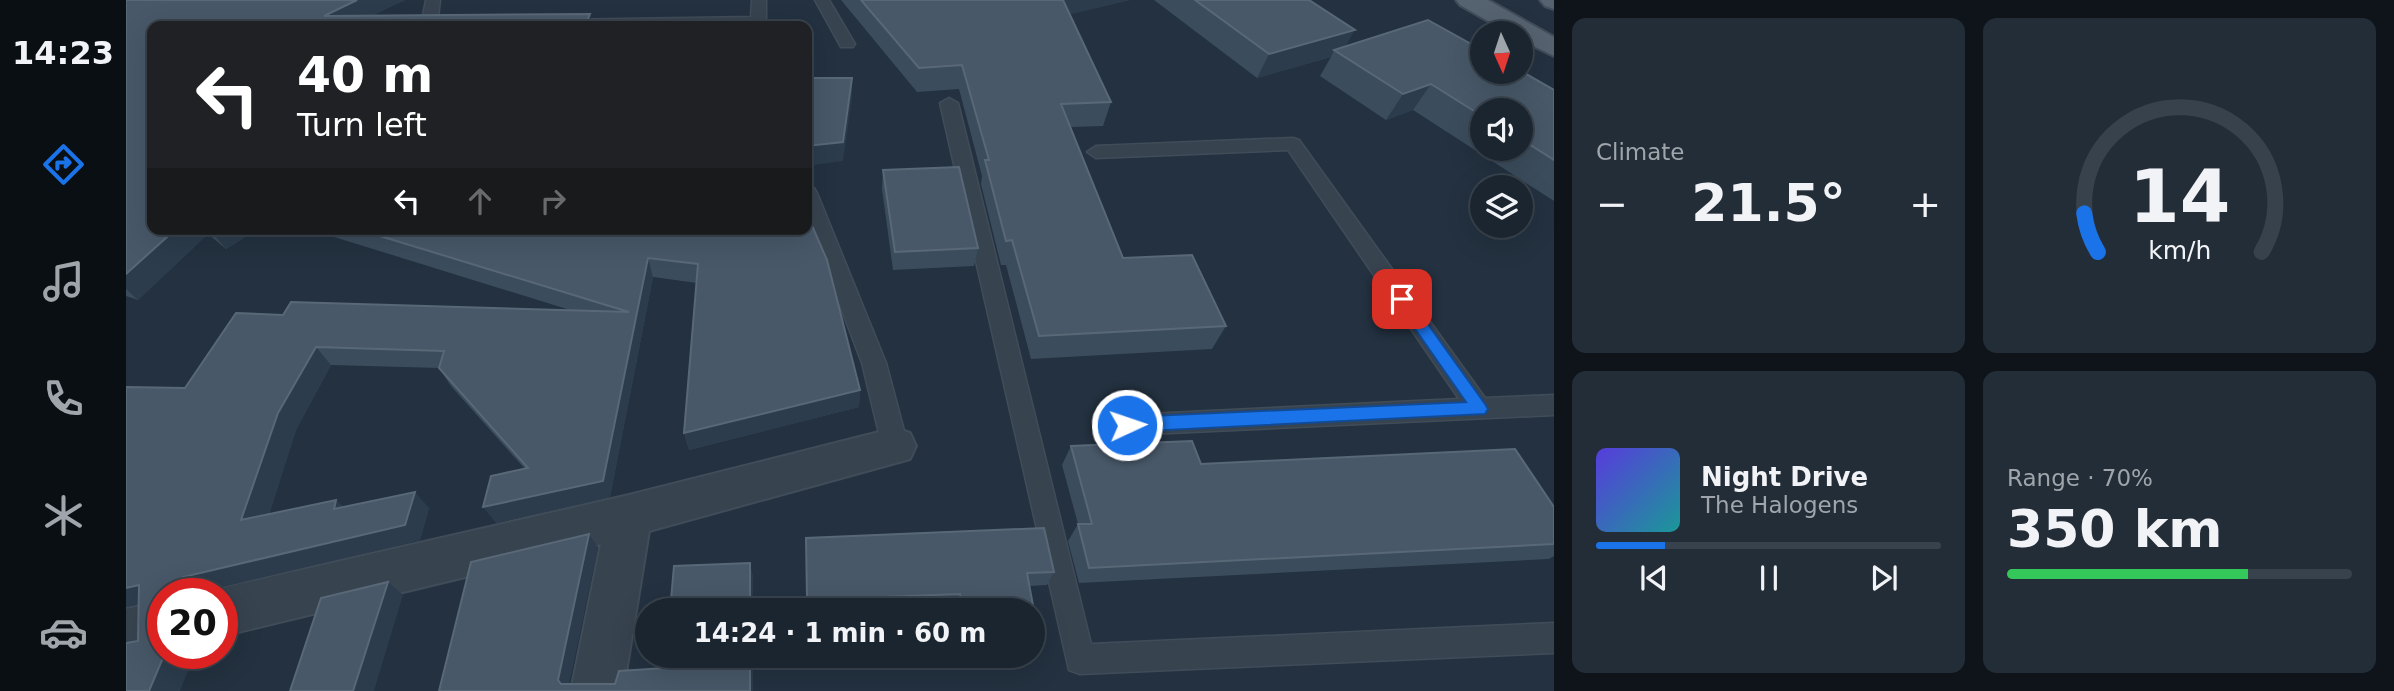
<!DOCTYPE html>
<html lang="en">
<head>
<meta charset="utf-8">
<style>
	:root { --surface:#1a2530; --page:#232d38; --text:#f1f3f6; --muted:#9fa5ab; --line:#38424c; --accent:#1a73e8 }
	body { margin:0; font-family:"DejaVu Sans",sans-serif; background:var(--page); color:var(--text); height:100vh; display:flex; flex-direction:column; font-size:26px; white-space:nowrap }
	* { box-sizing:border-box; margin:0 }
	p { font-size:23px; color:var(--muted) }
	.icon { flex:none; width:38px; height:38px; fill:none; stroke:currentColor; stroke-width:2; stroke-linecap:round; stroke-linejoin:round }
	.map { position:relative; flex:1; overflow:hidden }
	.sheet { display:flex; flex-direction:column; gap:18px; padding:18px; background:#0e141a; width:840px }
	.sheet>* { flex:none }
	.hud { position:absolute; left:21px; top:21px; width:665px; height:214px; border-radius:14px; box-shadow:0 7px 28px #0002,0 0 0 2px var(--line); background:#202124; color:#fff; overflow:hidden }
	.needle { width:46px; rotate:177deg }
	.fabs { position:absolute; left:1344px; top:21px; display:grid; gap:14px }
	.fabs a { display:grid; place-items:center; width:63px; height:63px; border-radius:50%; background:var(--surface); box-shadow:0 7px 28px #0002,0 0 0 2px var(--line); font-size:35px }
	.speed { position:absolute; left:21px; top:578px; display:flex; gap:14px; font-size:35px; font-weight:700; text-align:center }
	.speed>* { display:grid; place-content:center; width:91px; height:91px; border-radius:50%; background:var(--surface); box-shadow:0 7px 28px #0002,0 0 0 2px var(--line); line-height:1 }
	.speed .limit { border:10px solid #d22; background:#fff; color:#111 }
	.pin { position:absolute; display:grid; place-items:center; width:60px; height:60px; color:#fff; margin:-30px; border-radius:14px; box-shadow:0 4px 10px #0006 }
	.me { position:absolute; width:77px; margin:-38px; rotate:87deg; stroke-linejoin:round; filter:drop-shadow(0 0 5px #0008) }
	.turn { display:flex; align-items:center; gap:24px; height:147px; padding:0 35px; font-size:32px }
	.turn .icon { width:91px; height:91px; stroke-width:2.5 }
	.turn b { display:block; font-size:49px; line-height:60px }
	.lanes { display:flex; align-items:center; height:66px; padding:0 35px; background:#0003; justify-content:center; gap:35px; direction:ltr }
	.lanes .off { opacity:.35 }
	.big { font-size:52px; font-weight:600; line-height:1.1 }
	.sheet .card { flex:1; display:flex; flex-direction:column; justify-content:center; gap:10px; min-width:0; padding:0 24px; border-radius:14px; background:var(--page) }
	.sheet .dial { align-items:center; gap:0 }
	.dial svg { height:182px; overflow:visible; fill:none; stroke:var(--line); stroke-width:7; stroke-linecap:round; text-anchor:middle }
	.dial text { fill:var(--text); stroke:none }
	.song { display:flex; align-items:center; gap:21px }
	.cover { width:84px; height:84px; border-radius:10px; background:linear-gradient(135deg,hsl(250 70% 55%),hsl(180 70% 35%)) }
	.played { height:7px; border-radius:4px; background:linear-gradient(90deg,var(--accent) 20%,var(--line) 20%) }
	.keys { display:flex; justify-content:space-around; direction:ltr }
	.heat { display:flex; justify-content:space-between; align-items:center; font-size:38px; direction:ltr }
	.charge { height:10px; border-radius:5px; background:linear-gradient(90deg,#34c759 70%,var(--line) 0) }
	.sheet .tiles { flex:1; display:grid; gap:18px; grid-template-columns:repeat(2,1fr) }
	.trip { position:absolute; left:509px; top:598px; width:410px; height:70px; border-radius:35px; background:var(--surface); box-shadow:0 7px 28px #0002,0 0 0 2px var(--line); font-weight:600; line-height:70px; text-align:center }
	main { display:flex; flex:1; min-height:0 }
	.tab-bar { display:flex; flex-direction:column; width:126px; justify-content:space-around; align-items:center; background:#0a0f13; color:var(--muted) }
	.tab-bar .icon { width:49px; height:49px }
	.tab-bar .active { color:var(--accent) }
	.tab-bar b { font-size:32px; color:var(--text) }
	.map>svg:first-child { display:block }
</style>
</head>
<body>
<main>
<nav class="tab-bar">
<b>14:23</b>
<svg class="icon active" aria-label="directions" viewBox="0 0 24 24"><path d="M12 3l9 9-9 9-9-9zM9 14v-3h6M13 9l2 2-2 2"/></svg>
<svg class="icon" aria-label="music" viewBox="0 0 24 24"><path d="M9 18V5l10-2v13"/><circle cx="6" cy="18" r="3"/><circle cx="16" cy="16" r="3"/></svg>
<svg class="icon" aria-label="phone" viewBox="0 0 24 24"><path d="M5 4h4l2 5-3 2q2 4 5 5l2-3 5 2v4C11 20 4 13 5 4z"/></svg>
<svg class="icon" aria-label="climate" viewBox="0 0 24 24"><path d="M12 3v18M4 7l16 10M4 17L20 7"/></svg>
<svg class="icon" aria-label="car" viewBox="0 0 24 24"><path d="M5 17H2v-5l4-1 3-4h7l3 4 3 1v5h-3M9 17h6M6 11h13"/><circle cx="7" cy="17" r="2"/><circle cx="17" cy="17" r="2"/></svg>
</nav>
<div class="map">
<svg width="1428" height="691" viewBox="0 0 1428 691">
	<rect width="100%" height="100%" fill="#233140"/>
	<g fill="none" stroke-linecap="round" stroke-linejoin="round">
		<defs>
			<path id="lane" d="M300,0H314L311,26H295Z
				M626,0H640V26L428,25L436,20L625,17Z
				M689,0H703L729,44L727,47H715Z
				M823,98L832,103L965,644L1428,623V653L954,674L943,670L814,103Z
				M1167,138L1173,140L1359,398L1428,395V415L1001,435L992,432L989,425L992,418L1001,415L1333,399L1162,150L970,158L961,152L970,146Z
				M681,187L688,188L691,193L760,363L782,446L778,454L769,457L760,454L756,446L736,363L681,218Z"/>
			<path id="street" d="M769,428L784,433L790,446L784,459L523,531L497,691H445L475,544L96,636V593H82L96,588L503,495Z
				M37,601V651L0,659V609Z"/>
			<path id="primary" d="M1330,0H1362L1428,37V56L1395,40V33H1383L1334,5Z
				M1414,0H1428V9L1419,6Z"/>
		</defs>
		<use href="#lane" stroke="#414c59" stroke-width="3"/>
		<use href="#street" stroke="#414c59" stroke-width="4"/>
		<use href="#primary" stroke="#414c59" stroke-width="4"/>
		<use href="#lane" fill="#37434f" fill-rule="evenodd"/>
		<use href="#street" fill="#37434f" fill-rule="evenodd"/>
		<use href="#primary" fill="#556270" fill-rule="evenodd"/>
	</g>
	<path fill="#3b4c5c" fill-rule="evenodd" d="M0,0H279L247,15L26,26V229H127L121,236L100,249L82,234L12,300L0,296Z
		M715,0H1004L944,14L985,102L977,126L945,127L997,258L1100,326L1086,349L905,359L880,265H875L855,184L856,176L833,89L791,92Z
		M1028,0H1183L1219,46L1428,90V201L1287,110L1260,120L1194,76L1205,57L1131,78ZM1356,110H1395V149H1356Z
		M757,170L852,248L848,266L767,270L756,189Z
		M190,229H681L734,390L733,407L563,450L558,433L571,283L527,277L484,497L370,523L399,469L325,386L313,368L205,365L170,430L143,514L218,507L303,508L294,540L84,590L89,593H37L12,641L13,604L0,607V387L59,388L157,315L444,310L192,232Z
		M945,446L1075,464L1428,507V556L1423,559L953,583L942,541L952,524L936,465Z
		M680,538L928,572L921,585L903,586L913,638L906,648V611H831L830,607L732,611H682Z"/>
	<path fill="#2c3c4c" d="M231,0H279L225,26L198,16Z
		M933,0H1004L929,18Z
		M464,14L467,26H459Z
		M1229,30L1215,54L1208,50L1205,57L1131,78L1143,54Z
		M726,78V98L717,161L681,166V146Z
		M1305,84L1287,110L1260,120L1277,94Z
		M50,229H79L82,234L12,300L0,289V274Z
		M85,229H127L121,236L100,249L84,230Z
		M522,258L527,277L484,497L370,523L357,507L477,481Z
		M190,347L205,365L170,430L136,535L115,520L152,413Z
		M734,390L733,407L563,450L558,433Z
		M289,492L303,508L294,540L84,590L89,593H64L56,581L57,577Z
		M210,500L228,516L208,509Z
		M463,534L472,548L442,690L432,680Z
		M624,563L627,576V611H624Z
		M262,582L277,595L248,691H227Z
		M13,585L37,599L0,607V588Z
		M39,653H69L54,691H23Z
		M624,656H627V691H624Z"/>
	<path fill="#485868" stroke="#596877" stroke-width="2" d="M0,0H231L198,16L464,14L459,26H26V229H50L0,274Z
		M735,0H937L985,102L935,104L997,258L1066,255L1100,326L913,336L886,240L880,241L859,160H863L836,65L793,68Z
		M1069,0H1183L1229,30L1143,54Z
		M1302,20L1356,50V72L1395,71L1428,90V160L1395,139V110H1356V116L1305,84L1277,94L1208,50Z
		M681,78H726L717,142L681,146Z
		M833,167L852,248L769,252L757,170Z
		M681,214L701,260L734,390L558,433L572,264L522,258L477,481L357,507L365,476L402,468L313,368L318,351L190,347L152,413L115,520L210,500L208,509L289,492L279,525L57,577L56,581L70,582V590L65,591L64,593H37V653H39L23,691H0V643L12,641L13,585L0,588V387L59,388L110,313L157,315L165,302L503,312L231,229H681Z
		M1066,441L1075,464L1389,449L1428,507V544L963,568L952,524H966L945,446Z
		M918,528L928,572L901,573L913,638H906V611H837L834,594L681,600L680,538Z
		M463,534L432,680L435,684H489L493,671L539,668L540,656H624V691H313L345,562Z
		M624,563V611H544L548,566Z
		M262,582L227,691H164L195,598Z"/>
	<path fill="#1a73e8" stroke="#114b97" stroke-width="2" d="M1276,293L1281,295L1359,404L1362,409L1359,414L1001,432L995,430L993,425L995,419L1001,417L1340,402L1271,303L1268,299L1271,295Z"/>
</svg>
<div class="fabs">
<a><svg class="needle" viewBox="-14 -14 28 28"><path d="M0-13l5 13h-10z" fill="#e53935"/><path d="M0 13l5-13h-10z" fill="#9fa5ab"/></svg></a>
<a><svg class="icon" aria-label="sound" viewBox="0 0 24 24"><path d="M4 9h4l5-4v14l-5-4H4zM17 9q2 3 0 6"/></svg></a>
<a><svg class="icon" aria-label="layers" viewBox="0 0 24 24"><path d="M12 4l9 5-9 5-9-5zM3 14l9 5 9-5"/></svg></a>
</div>
<div class="speed"><div class="limit">20</div></div>
<div class="pin" style="left:1276px;top:299px;background:#d93025"><svg class="icon" aria-label="arrive" viewBox="0 0 24 24"><path d="M6 21V4h12l-3 4 3 4H6"/></svg></div>
<svg class="me" style="left:1001px;top:425px" viewBox="-20 -20 40 40"><circle r="17" fill="#1a73e8" stroke="#fff" stroke-width="3"/><path d="M0-11L8 9 0 5-8 9z" fill="#fff"/></svg>
<div class="trip">14:24 · 1 min · 60 m</div>
<div class="hud">
<div class="turn"><svg class="icon" aria-label="left" viewBox="0 0 24 24"><path d="M17 20v-9H6M10 6l-5 5 5 5"/></svg><div><b>40 m</b>Turn left</div></div>
<div class="lanes"><svg class="icon" aria-label="left" viewBox="0 0 24 24"><path d="M17 20v-9H6M10 6l-5 5 5 5"/></svg><svg class="icon off" aria-label="ahead" viewBox="0 0 24 24"><path d="M12 20V5M6 11l6-6 6 6"/></svg><svg class="icon off" aria-label="right" viewBox="0 0 24 24"><path d="M7 20v-9h11M14 6l5 5-5 5"/></svg></div>
</div>
</div>
<section class="sheet">
<div class="tiles">
<div class="card"><p>Climate</p>
<div class="heat"><a>−</a><b class="big">21.5°</b><a>+</a></div>
</div>
<div class="card dial"><svg viewBox="0 0 100 80">
<path d="M14 69A42 42 0 1 1 86 69"/>
<path d="M14 69A42 42 0 0 1 8 52" stroke="#1a73e8"/>
<text x="50" y="56" font-size="32" font-weight="700">14</text>
<text x="50" y="72" font-size="11">km/h</text>
</svg></div>
<div class="card">
<div class="song"><i class="cover"></i><div><b>Night Drive</b><p>The Halogens</p></div></div>
<div class="played"></div>
<div class="keys"><svg class="icon" aria-label="previous" viewBox="0 0 24 24"><path d="M18 5L8 12l10 7zM5 5v14"/></svg><svg class="icon" aria-label="pause" viewBox="0 0 24 24"><path d="M8 5v14M16 5v14"/></svg><svg class="icon" aria-label="next" viewBox="0 0 24 24"><path d="M6 5l10 7-10 7zM19 5v14"/></svg></div>
</div>
<div class="card"><p>Range · 70%</p><b class="big">350 km</b><div class="charge"></div></div>
</div>
</section>
</main>
</body>
</html>
